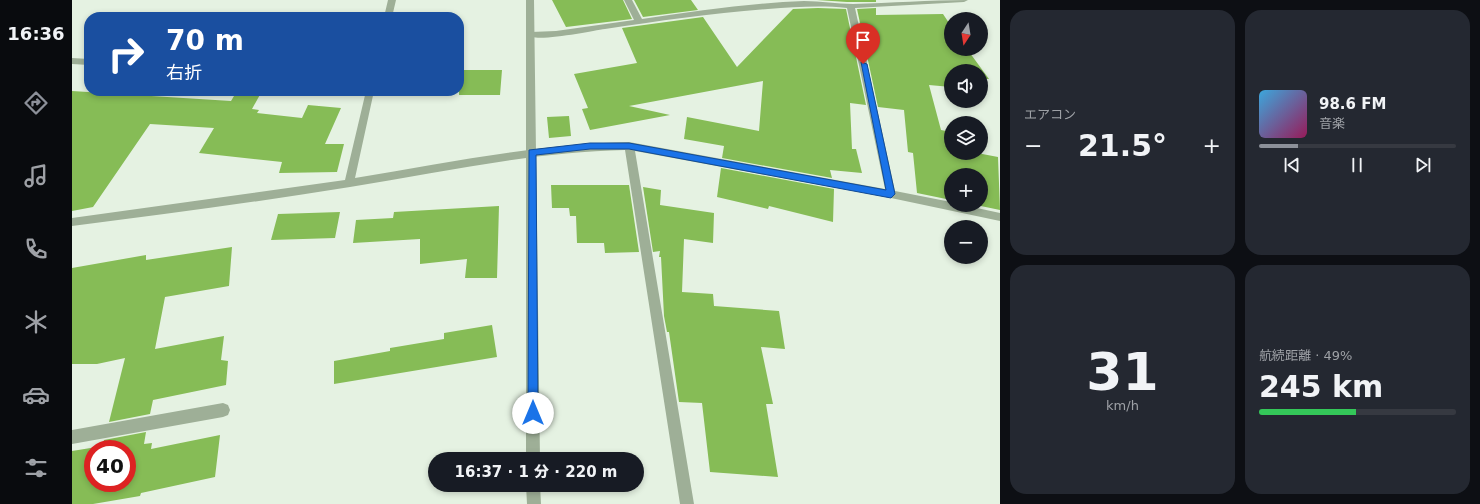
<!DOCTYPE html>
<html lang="ja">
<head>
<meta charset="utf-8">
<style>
	:root { --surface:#171b24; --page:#242831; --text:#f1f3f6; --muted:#9ea1a6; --line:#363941; --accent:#8c9099 }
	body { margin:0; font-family:"DejaVu Sans","Noto Sans JP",sans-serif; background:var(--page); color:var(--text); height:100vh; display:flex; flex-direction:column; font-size:15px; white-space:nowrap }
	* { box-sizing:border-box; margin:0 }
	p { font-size:13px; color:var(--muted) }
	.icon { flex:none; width:22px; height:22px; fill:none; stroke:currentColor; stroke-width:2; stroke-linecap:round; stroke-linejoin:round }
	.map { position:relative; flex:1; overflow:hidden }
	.panel { display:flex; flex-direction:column; gap:10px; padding:10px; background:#0d0f14; width:480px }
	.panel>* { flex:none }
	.banner { position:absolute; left:12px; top:12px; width:380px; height:84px; border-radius:16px; box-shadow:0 2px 6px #0003; background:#1a4fa0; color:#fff; overflow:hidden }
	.needle { width:26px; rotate:192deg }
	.tools { position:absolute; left:872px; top:12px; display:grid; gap:8px }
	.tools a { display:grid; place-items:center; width:44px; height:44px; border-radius:50%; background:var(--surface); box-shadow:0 2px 6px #0003; font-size:20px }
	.speed { position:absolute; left:12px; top:440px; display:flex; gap:8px; font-size:20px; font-weight:700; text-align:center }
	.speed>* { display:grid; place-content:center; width:52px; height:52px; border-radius:50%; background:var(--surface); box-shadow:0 2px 6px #0003; line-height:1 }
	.speed .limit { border:6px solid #d22; background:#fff; color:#111 }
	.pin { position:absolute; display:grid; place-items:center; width:34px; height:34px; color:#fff; margin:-41px -17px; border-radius:50% 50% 50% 0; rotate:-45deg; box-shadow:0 0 4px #0007 }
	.pin .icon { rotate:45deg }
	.me { position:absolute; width:44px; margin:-22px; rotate:0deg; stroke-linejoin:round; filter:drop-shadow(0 0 3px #0008) }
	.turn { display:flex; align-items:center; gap:14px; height:84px; padding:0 16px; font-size:18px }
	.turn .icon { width:52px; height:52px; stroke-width:2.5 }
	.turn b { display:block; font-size:28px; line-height:34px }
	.big { font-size:30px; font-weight:800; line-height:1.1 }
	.panel .tile { flex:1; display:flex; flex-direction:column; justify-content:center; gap:6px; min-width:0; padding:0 14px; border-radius:16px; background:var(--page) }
	.panel .dial { align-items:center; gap:0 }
	.dial b { font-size:52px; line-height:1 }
	.song { display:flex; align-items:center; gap:12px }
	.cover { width:48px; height:48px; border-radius:6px; background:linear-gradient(135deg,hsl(200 70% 55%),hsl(330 70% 35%)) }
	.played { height:4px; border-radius:2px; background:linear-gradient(90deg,var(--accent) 20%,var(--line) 20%) }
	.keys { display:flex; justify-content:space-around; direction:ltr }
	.heat { display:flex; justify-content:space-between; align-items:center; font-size:22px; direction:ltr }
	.charge { height:6px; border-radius:3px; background:linear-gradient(90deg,#34c759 49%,var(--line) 0) }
	.panel .tiles { flex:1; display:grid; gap:10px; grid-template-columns:repeat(2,1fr) }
	.trip { position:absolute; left:356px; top:452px; width:216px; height:40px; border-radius:20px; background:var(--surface); box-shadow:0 2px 6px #0003; font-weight:800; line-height:40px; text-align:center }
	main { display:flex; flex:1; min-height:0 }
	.dock { display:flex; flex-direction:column; width:72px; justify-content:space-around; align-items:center; background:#090b0e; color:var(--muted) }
	.dock .icon { width:28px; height:28px }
	.dock .active { color:var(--accent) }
	.dock b { font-size:18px; color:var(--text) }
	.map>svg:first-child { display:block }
</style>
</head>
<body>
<main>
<nav class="dock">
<b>16:36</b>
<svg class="icon active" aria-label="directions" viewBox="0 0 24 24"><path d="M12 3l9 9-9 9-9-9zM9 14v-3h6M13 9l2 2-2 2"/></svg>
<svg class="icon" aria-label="music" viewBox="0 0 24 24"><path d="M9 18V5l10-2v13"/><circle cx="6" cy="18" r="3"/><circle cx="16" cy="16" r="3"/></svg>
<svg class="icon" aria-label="phone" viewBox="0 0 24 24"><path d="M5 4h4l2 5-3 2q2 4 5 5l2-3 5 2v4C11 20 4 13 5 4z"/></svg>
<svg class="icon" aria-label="climate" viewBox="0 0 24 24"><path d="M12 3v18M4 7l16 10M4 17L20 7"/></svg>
<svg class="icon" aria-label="car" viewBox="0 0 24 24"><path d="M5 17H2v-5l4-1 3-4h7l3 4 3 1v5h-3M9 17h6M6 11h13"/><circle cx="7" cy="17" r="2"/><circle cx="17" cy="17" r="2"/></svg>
<svg class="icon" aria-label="filters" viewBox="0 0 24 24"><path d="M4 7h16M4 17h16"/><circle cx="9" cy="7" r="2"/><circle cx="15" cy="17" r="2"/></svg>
</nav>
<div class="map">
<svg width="928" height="504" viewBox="0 0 928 504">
	<rect width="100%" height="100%" fill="#e5f2e2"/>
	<path fill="#86bc56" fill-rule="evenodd" d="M480,0H551L560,19L494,27Z
		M562,0H619L626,10L571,17Z
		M745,0H804V2H775Z
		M746,8L774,9L794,105L778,103L780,149H784L790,173L758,170L760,178L650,158L652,146L612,139L615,117L687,131L691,81L557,106L598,115L518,130L510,109L516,108L502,74L565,63L550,28L631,17L665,67L721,9Z
		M804,8V15L871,14L879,26V49H895L917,79H909V71H879V87L857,85L869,130L879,132V153H905L926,157L928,210L904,205H909V175H879V200L845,193L841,153L836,152L832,110L806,107L785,9Z
		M387,70H430L428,95H387Z
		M0,91L159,101L165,91H190L180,109L187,110L185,113L230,118L236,105L269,108L253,144H272L265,172L207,173L210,162L127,153L142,128L78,124L21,207L0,211Z
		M497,116L499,136L477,138L475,117Z
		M649,168L762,189L761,222L697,206L696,209L645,197Z
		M479,185H557L567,252L533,253L532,243H505L504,216H498L497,208H480Z
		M571,187L589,190L588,205L642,213L641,243L612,239L610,292L641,294L642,306L707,311L713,349L689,347L701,404H694L706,477L638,472L630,403L607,402L597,332H595L592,316L589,257H587L588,251L581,252Z
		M427,206L425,278H393L395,259L348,264V239L281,243L284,220L321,218L322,212Z
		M268,212L263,238L199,240L206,214Z
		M160,247L157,286L93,297L83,349L152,336L149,360L156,361L154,385L81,400L78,414L37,422L53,358L25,364H0V268L74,255V260Z
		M420,325L425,357L262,384V361L318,351V348L372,339V333Z
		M74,432L72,444L80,443L79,449L148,435L143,477L69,493L68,496L21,504H0V451L31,446L32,440ZM21,449H55V483H21Z"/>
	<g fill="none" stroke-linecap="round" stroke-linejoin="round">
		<path fill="#9eaf97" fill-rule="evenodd" d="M316,0H324L320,17H312Z
			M552,0H560L570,19C624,11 678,3 732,1C749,1 765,4 781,4C819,3 857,0 896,0L892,2L783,8L823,191L879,202V205H891L928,213V221L819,198L563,151L622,504H608L553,150C460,152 370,172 278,187C186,202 93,214 0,226V218L273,180L294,91H302L283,178C374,163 464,144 557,142L813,189L775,8C749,5 723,7 696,9C641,13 587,21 533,29C519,31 463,43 455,35L459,32L484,31L562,20Z
			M0,58L17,59V65L0,64Z
			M151,403L156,405L158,410L156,415L151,417L0,444V430Z"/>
		<path fill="#9eaf97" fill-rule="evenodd" d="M454,0H462L468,459H454Z
			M454,485H468L469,504H455Z"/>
	</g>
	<path fill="#1a73e8" stroke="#114b97" d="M789,62L795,64L823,194L819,198L557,149H518L464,155L466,413L465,417L461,418L457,417L456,413L457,150L518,143H557L814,190Z"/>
</svg>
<div class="tools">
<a><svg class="needle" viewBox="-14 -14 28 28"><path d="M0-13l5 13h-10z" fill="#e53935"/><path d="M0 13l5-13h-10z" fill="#9ea1a6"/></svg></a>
<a><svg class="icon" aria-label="sound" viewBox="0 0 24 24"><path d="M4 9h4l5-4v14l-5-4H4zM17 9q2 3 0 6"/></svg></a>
<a><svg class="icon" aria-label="layers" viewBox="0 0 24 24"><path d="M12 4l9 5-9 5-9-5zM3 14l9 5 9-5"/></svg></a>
<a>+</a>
<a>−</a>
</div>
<div class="speed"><div class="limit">40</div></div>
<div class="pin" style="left:791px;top:64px;background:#d93025"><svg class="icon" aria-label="arrive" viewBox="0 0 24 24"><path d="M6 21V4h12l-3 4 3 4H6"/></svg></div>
<svg class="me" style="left:461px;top:413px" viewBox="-20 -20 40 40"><circle r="19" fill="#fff"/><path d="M0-13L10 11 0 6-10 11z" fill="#1a73e8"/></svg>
<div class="trip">16:37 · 1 分 · 220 m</div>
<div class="banner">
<div class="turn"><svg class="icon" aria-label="right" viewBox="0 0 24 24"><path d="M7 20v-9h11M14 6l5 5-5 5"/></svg><div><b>70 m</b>右折</div></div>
</div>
</div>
<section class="panel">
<div class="tiles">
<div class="tile"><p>エアコン</p>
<div class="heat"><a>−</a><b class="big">21.5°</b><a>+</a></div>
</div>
<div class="tile">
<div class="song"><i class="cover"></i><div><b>98.6 FM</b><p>音楽</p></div></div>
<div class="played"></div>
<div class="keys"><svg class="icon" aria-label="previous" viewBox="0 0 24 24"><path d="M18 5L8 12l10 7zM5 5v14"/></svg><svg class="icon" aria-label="pause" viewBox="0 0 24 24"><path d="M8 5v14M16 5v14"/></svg><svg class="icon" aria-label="next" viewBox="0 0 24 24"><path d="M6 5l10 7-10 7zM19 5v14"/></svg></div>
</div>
<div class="tile dial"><b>31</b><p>km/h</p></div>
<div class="tile"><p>航続距離 · 49%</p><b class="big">245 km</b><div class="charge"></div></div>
</div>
</section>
</main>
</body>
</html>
